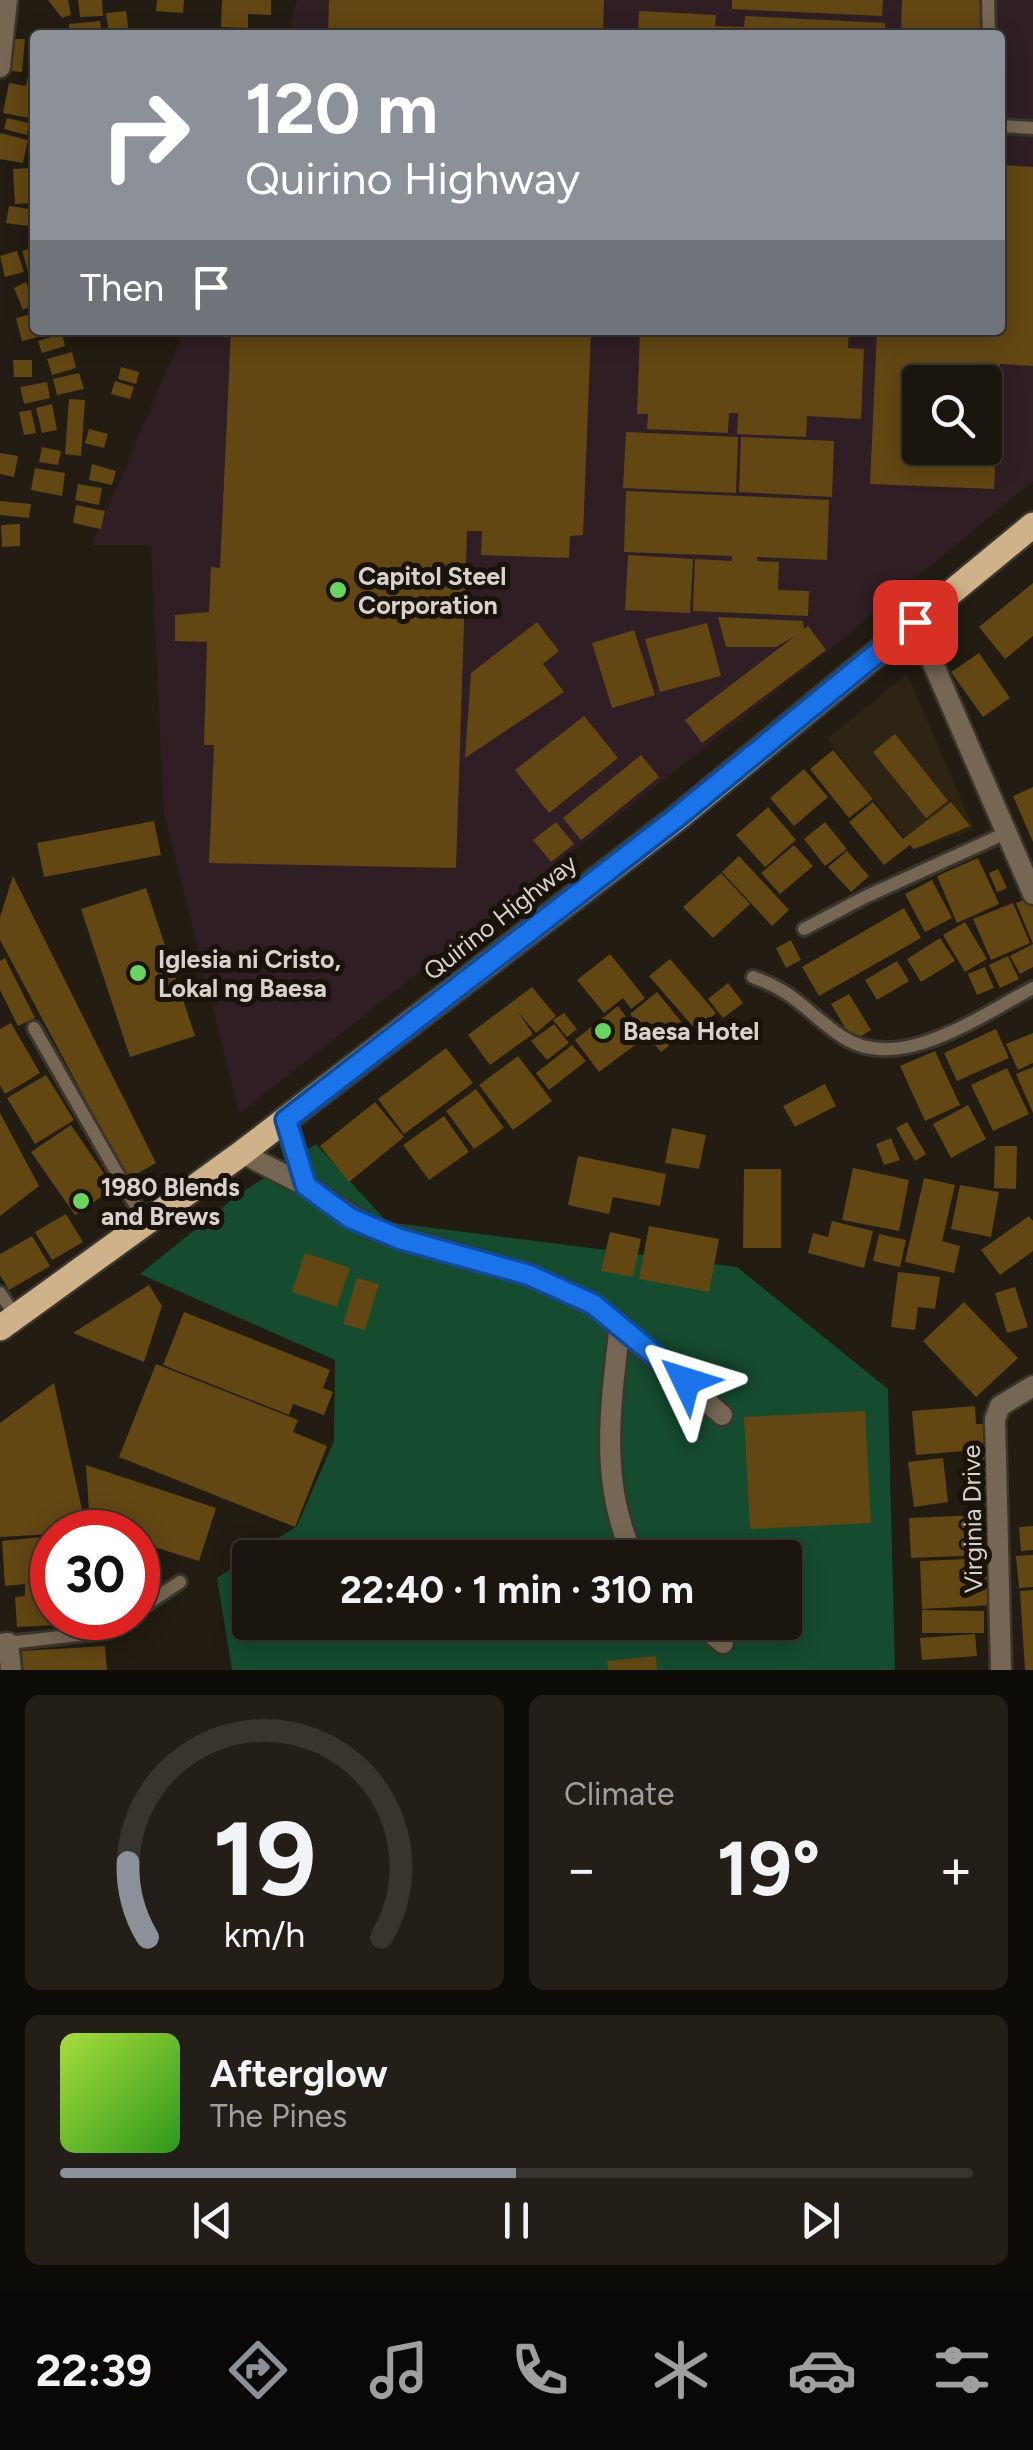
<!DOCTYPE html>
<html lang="en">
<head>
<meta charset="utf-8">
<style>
	:root { --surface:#1a150e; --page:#231e17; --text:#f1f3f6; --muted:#9f9f9e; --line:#38342e; --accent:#8c9099 }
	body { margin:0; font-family:Figtree,sans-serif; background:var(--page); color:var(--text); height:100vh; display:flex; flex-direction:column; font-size:38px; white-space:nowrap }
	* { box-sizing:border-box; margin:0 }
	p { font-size:32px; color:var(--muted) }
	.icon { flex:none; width:55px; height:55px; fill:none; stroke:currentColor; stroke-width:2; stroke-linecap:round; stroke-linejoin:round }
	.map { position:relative; height:1670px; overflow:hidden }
	.sheet { display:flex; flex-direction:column; gap:25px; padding:25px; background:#0e0c08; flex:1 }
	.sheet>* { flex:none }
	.guide { position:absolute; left:30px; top:30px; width:975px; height:305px; border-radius:10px; box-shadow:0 5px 25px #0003,0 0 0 2px var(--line); background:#8c9099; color:#fff; overflow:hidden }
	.fabs { position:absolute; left:902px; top:365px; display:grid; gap:20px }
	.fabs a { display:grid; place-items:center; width:100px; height:100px; border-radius:10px; background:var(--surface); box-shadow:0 5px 25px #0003,0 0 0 2px var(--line); font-size:50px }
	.speed { position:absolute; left:30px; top:1510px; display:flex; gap:20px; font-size:50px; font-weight:700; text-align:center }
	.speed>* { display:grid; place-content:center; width:130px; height:130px; border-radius:50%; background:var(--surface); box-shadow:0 5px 25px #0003,0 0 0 2px var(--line); line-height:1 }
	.speed .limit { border:15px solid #d22; background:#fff; color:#111 }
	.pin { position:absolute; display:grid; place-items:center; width:85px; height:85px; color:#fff; margin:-42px; border-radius:20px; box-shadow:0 5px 15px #0006 }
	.me { position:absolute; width:110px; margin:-55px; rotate:311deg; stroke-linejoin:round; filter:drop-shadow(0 0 8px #0008) }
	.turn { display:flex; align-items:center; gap:35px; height:210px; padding:0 50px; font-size:45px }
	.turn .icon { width:130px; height:130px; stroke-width:2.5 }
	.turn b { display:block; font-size:70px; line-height:85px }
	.then { display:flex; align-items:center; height:95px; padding:0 50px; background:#0003; gap:20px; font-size:38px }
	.big { font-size:75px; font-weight:700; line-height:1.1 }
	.sheet .tile { flex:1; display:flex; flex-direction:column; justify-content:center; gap:15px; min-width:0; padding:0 35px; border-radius:15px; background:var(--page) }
	.sheet .dial { align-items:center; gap:0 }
	.dial svg { height:260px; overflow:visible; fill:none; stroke:var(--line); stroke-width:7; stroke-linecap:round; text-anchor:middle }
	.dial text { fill:var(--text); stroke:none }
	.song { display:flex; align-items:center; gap:30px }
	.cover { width:120px; height:120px; border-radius:15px; background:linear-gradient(135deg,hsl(80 70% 55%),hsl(110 70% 35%)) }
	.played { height:10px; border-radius:5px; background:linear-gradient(90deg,var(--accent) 50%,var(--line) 50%) }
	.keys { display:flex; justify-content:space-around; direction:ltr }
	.heat { display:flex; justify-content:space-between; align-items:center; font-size:55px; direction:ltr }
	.sheet .tiles { flex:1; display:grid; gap:25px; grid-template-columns:1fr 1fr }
	.tile:last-child { grid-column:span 2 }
	.trip { position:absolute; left:232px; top:1540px; width:570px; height:100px; border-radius:10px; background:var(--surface); box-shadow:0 5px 25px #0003,0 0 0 2px var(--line); font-weight:700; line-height:100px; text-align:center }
	.menu { display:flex; height:160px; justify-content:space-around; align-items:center; background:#0a0806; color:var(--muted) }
	.menu .icon { width:70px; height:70px }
	.menu .current { color:var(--accent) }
	.menu b { font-size:45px; color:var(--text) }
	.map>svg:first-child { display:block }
</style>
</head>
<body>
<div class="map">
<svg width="1033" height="1670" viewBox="0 0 1033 1670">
	<rect width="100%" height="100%" fill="#221c12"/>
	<path fill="#2e2414" d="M907,674L974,829L914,850L827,739Z"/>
	<path fill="#301e25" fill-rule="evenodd" d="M297,0H1033V481L835,645L239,1114L164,814L151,545H92L184,330H1000V35H287ZM920,382H985V448H920Z"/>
	<path fill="#154b2f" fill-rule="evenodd" d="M316,1144L387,1222L737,1267L888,1389L895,1670H232L217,1578L297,1526L334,1441L335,1360L140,1274L238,1195ZM250,1558H785V1622H250Z"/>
	<path fill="#624713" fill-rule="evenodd" d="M48,0H68L71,15L62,18Z
		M78,0H102L103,16L80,17Z
		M157,0H184L183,13L156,11Z
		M222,0H271V15L248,14V28L221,27Z
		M329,0H604L603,35H328Z
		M732,0H883L882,16L732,9Z
		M902,0H980L981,35H901Z
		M126,11L129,35H109L106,13Z
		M639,11L716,15L715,26L744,27L745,16L885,23V35H638Z
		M100,21L102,35H70L69,24Z
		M14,39H25L22,72L11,71Z
		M35,70V119L3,113L9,83L26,86L29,71Z
		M7,118L29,123L27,135L4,129Z
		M0,133L28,140L23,163L0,159Z
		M1000,165L1033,167V366L1000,364L994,489L870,484L877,330H1000ZM920,382H985V448H920Z
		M30,168L32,203L15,204L13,169Z
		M9,206L30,209L28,226L6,223Z
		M35,247V280L31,281L22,251Z
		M17,251L24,272L5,277L0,256Z
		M26,282L35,304L23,310L14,288Z
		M35,313V330H40L42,336L22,341L16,318Z
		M231,330H591L583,535L570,536L569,558L481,555L482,531H467L456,868L209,863L214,745H204L207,642L175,641V615L209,612L211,567L220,568Z
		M640,330H849L848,348L864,349L861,419L807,416L806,437L737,434L738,413H729L728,433L647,429L648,414H637Z
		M62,334L65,346L42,353L38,341Z
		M72,352L76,368L52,375L47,359Z
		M13,360H32V377H14Z
		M121,367L139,372L136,384L118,379Z
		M79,373L84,389L57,395L53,379Z
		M115,381L134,387L130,399L111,394Z
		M47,382L50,398L24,404L20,387Z
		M69,399L85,400L81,456L65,454Z
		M52,404L57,430L42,433L36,408Z
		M31,410L36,433L24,435L19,412Z
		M89,429L108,434L104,448L85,443Z
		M626,432L738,437L736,493L623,488Z
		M741,437L834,441L832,497L739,492Z
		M42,447L61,451L58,465L39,462Z
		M0,453L18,456L14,477L0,474Z
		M92,464L116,471L112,485L89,480Z
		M35,468L65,473L62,496L31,490Z
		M78,484L102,488L99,505L75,500Z
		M626,491L829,500L827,560L757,557V561L779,562L778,590L809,591L808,616L693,611L695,559L732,561V556L624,552Z
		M0,501L31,504L29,518L0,515Z
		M76,505L105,511L101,529L73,523Z
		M20,524V546L2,547L1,525Z
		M628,555L693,559L690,613L625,610Z
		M1033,583V636L1005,659L979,627Z
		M718,617L803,621L804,629L808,626L826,650L702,743L685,720L795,636L776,647H726Z
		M537,622L559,651L543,664L564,692L465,758L471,673Z
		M707,623L721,676L660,692L645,639Z
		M634,630L655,695L612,708L592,643Z
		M979,653L1010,698L983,717L951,672Z
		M584,716L618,758L549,813L515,770Z
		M895,734L948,801L926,818L873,752Z
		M833,750L873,799L849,818L810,769Z
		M641,755L659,777L581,840L563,818Z
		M804,769L828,797L794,826L770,798Z
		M1033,787V842L1013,796Z
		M873,802L903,839L951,802L970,826L914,849L910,845L884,865L849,822Z
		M768,807L796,840L765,867L736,835Z
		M154,821L161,855L44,877L37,843Z
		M556,822L574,844L551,862L533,840Z
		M825,822L847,849L825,866L804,839Z
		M794,845L813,866L780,894L761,873Z
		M847,851L869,876L851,892L828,867Z
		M739,856L789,910L772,926L722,872Z
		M978,858L999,904L957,923L937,876Z
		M998,869L1007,888L997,892L989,873Z
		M721,873L750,904L713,938L683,907Z
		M13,876L156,1163L128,1179L0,940V917Z
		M932,880L952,918L925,932L905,894Z
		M146,888L195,1036L130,1057L81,909Z
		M1029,898L1033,907V944L1016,903Z
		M1013,903L1030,943L991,960L973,919Z
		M904,908L921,938L819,996L802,967Z
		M965,922L987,959L965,972L943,935Z
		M940,938L955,961L921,982L907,959Z
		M791,940L801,960L786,968L776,948Z
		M1033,944V967L1020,974L1010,956Z
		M610,954L645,998L631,1009L623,998L604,1013L577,980Z
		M1008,956L1019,979L1000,988L989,965Z
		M5,958L35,1018L18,1026L0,990V961Z
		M670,959L716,1013L696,1030L649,976Z
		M897,961L909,981L877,1000L865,980Z
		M985,967L994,988L977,995L968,974Z
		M728,983L743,1003L723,1018L708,999Z
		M532,987L556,1016L536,1033L518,1012L533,1034L490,1065L468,1035Z
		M657,992L688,1030L661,1052L630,1014Z
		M849,994L871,1030L853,1041L831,1004Z
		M618,1006L643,1039L599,1072L575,1040Z
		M564,1013L577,1029L567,1037L553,1020Z
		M11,1023L40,1073L5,1094L0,1085V1029Z
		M554,1024L569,1043L547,1060L531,1041Z
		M996,1029L1009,1058L957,1081L944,1053Z
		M1033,1033V1063L1018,1070L1006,1044Z
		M572,1045L586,1061L549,1090L536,1073Z
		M446,1048L473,1083L404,1134L378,1099Z
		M935,1051L960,1105L925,1121L900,1066Z
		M518,1056L552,1101L513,1130L479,1085Z
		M1033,1067V1113L1016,1074Z
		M1007,1068L1029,1114L993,1131L971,1085Z
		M46,1075L74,1120L35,1144L7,1098Z
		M825,1084L836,1106L795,1127L783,1106Z
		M476,1089L504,1128L474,1149L446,1111Z
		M375,1102L404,1137L349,1182L320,1146Z
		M968,1105L986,1139L951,1158L933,1124Z
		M0,1113L39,1186L0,1216Z
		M444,1116L469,1152L429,1180L403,1145Z
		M907,1122L926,1154L915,1161L896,1128Z
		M71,1125L114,1188L75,1215L31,1152Z
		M672,1128L706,1135L699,1169L665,1163Z
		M891,1138L900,1160L884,1165L876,1144Z
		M995,1146H1017L1016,1189L994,1188Z
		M578,1156L666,1174L660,1206L613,1197L609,1214L568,1205Z
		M853,1168L909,1180L899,1231L842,1220Z
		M744,1169H781V1248H743Z
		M924,1178L955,1185L942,1241L960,1246L954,1273L905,1262Z
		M960,1185L999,1192L991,1237L951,1229Z
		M66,1214L83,1242L52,1260L35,1232Z
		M1029,1216L1033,1221V1251L1000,1275L981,1250Z
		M832,1221L873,1231L864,1268L808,1253L813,1233L828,1237Z
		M649,1226L719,1239L709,1292L639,1279Z
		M610,1232L641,1239L633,1277L601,1271Z
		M879,1234L906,1240L900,1267L873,1261Z
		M32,1236L50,1266L9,1290L0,1275V1254Z
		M305,1253L350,1268L337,1307L292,1292Z
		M898,1272L940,1277L935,1309L918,1307L915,1330L891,1327Z
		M357,1278L379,1284L365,1330L343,1324Z
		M149,1285L162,1306L144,1362L73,1333Z
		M1015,1287L1028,1327L1007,1333L995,1293Z
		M964,1302L1018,1358L976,1397L923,1341Z
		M184,1312L330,1370L323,1388L333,1392L324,1415L293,1404L289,1415L163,1365Z
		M156,1364L298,1420L293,1432L327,1446L295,1527L119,1457Z
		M54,1383L87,1532L0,1537V1423Z
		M975,1406L976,1424H985L987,1449L916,1455L912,1411Z
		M865,1411L871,1523L750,1529L744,1417Z
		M965,1454L991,1455V1482L965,1481Z
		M943,1458L948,1502L914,1507L908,1462Z
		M86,1465L216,1508L199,1561L138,1542V1532H108L90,1527Z
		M981,1515L983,1555L911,1558L909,1518Z
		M1033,1526V1550L1021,1551L1019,1527Z
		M51,1536L52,1618H56L57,1625L17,1627L15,1597L25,1596V1584L5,1586L2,1541Z
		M1033,1555V1587L1019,1588L1016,1556Z
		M991,1558L994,1605L922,1609L920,1561Z
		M1033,1590V1670H1025L1020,1591Z
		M922,1610L984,1611V1633H922Z
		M975,1634L977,1656L922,1660L920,1638Z
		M105,1646L107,1670H23L22,1651Z
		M656,1656L657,1670H608L607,1661Z"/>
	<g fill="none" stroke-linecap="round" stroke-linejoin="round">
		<defs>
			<path id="lane" d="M988,0L989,35
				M1000,126L1033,128
				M804,929L865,897L1006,833
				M753,977C797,993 806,1012 841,1036C899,1076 981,1015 1033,988
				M34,1028L145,1222
				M0,1293L16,1317
				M138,1610L180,1582
				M8,1643L104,1632L126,1618"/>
			<path id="street" d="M0,67L7,0
				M915,622L1033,894
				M285,1120L306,1186
				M242,1153L306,1186L374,1230L529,1275L593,1304L722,1415
				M620,1324C611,1405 598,1482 634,1558
				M698,1622L723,1643
				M0,1644L8,1643L11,1670
				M1001,1670L995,1419L1000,1406L1033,1386"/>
			<path id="primary" d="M0,1328L242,1153L676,819L1033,525"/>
		</defs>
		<use href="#lane" stroke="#3b362c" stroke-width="18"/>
		<use href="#street" stroke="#3b362c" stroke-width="25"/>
		<use href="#primary" stroke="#3b362c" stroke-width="30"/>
		<use href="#lane" stroke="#756753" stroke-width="12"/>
		<use href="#street" stroke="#756753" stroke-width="20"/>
		<use href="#primary" stroke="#cfb289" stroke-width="25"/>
	</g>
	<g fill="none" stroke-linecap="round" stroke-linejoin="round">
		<defs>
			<path id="route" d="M686,1381L593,1304L529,1275L400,1239L350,1218L306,1186L286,1120L676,818L915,622"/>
		</defs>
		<use href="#route" stroke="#114b97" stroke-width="25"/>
		<use href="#route" stroke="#1a73e8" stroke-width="18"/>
	</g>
	<g fill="#6bd362" stroke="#191309" stroke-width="4">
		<circle cx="338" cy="590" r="10"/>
		<circle cx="138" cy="973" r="10"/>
		<circle cx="603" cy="1031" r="10"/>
		<circle cx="81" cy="1201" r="10"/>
	</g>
	<g text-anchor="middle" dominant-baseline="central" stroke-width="10" stroke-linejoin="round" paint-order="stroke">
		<g font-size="25" font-weight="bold" fill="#d7d3cc" stroke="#191309" text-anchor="start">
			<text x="358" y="576">Capitol Steel<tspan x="358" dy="29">Corporation</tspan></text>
			<text x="158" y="959">Iglesia ni Cristo,<tspan x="158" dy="29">Lokal ng Baesa</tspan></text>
			<text x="623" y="1031">Baesa Hotel</text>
			<text x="101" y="1187">1980 Blends<tspan x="101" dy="29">and Brews</tspan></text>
		</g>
		<g font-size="25" fill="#d7d3cc" stroke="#191309">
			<text transform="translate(500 917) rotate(-38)">Quirino Highway</text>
			<text transform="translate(972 1519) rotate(-91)">Virginia Drive</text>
		</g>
	</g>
</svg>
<div class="fabs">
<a><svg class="icon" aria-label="search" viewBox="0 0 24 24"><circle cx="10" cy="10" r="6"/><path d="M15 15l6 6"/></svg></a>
</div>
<div class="speed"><div class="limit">30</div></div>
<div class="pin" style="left:915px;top:622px;background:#d93025"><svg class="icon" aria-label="arrive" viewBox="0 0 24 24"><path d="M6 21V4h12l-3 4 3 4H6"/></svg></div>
<svg class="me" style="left:686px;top:1381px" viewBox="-20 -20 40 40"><path d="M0-17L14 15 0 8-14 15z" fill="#1a73e8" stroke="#fff" stroke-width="4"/></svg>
<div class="trip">22:40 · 1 min · 310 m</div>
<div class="guide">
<div class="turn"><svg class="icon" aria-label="right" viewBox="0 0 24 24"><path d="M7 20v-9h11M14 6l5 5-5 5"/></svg><div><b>120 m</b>Quirino Highway</div></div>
<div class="then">Then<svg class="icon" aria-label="arrive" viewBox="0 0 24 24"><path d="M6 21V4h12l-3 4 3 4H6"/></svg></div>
</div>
</div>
<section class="sheet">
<div class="tiles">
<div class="tile dial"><svg viewBox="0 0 100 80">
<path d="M14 69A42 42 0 1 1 86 69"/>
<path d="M14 69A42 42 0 0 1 8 46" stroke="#8c9099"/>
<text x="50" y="56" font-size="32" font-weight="700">19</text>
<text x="50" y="72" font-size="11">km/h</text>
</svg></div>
<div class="tile"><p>Climate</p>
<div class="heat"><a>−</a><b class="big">19°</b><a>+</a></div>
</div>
<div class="tile">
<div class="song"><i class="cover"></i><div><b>Afterglow</b><p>The Pines</p></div></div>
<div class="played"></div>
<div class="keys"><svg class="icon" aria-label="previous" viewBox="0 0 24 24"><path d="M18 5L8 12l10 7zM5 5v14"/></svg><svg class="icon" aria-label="pause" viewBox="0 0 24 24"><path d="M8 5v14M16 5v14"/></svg><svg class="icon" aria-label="next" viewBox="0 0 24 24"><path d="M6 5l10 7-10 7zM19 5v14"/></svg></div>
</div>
</div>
</section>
<nav class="menu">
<b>22:39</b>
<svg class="icon current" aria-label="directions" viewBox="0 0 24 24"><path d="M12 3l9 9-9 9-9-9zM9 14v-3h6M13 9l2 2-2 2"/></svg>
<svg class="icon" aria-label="music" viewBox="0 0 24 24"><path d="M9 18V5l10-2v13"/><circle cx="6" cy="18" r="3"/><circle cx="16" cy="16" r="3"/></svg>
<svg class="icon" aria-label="phone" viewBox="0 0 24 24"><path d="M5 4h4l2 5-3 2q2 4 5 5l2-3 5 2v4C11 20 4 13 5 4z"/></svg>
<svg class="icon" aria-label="climate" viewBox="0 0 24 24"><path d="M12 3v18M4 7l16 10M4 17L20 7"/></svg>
<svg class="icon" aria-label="car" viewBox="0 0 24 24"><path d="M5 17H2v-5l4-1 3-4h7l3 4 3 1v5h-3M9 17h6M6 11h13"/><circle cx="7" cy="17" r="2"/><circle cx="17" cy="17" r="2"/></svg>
<svg class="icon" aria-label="filters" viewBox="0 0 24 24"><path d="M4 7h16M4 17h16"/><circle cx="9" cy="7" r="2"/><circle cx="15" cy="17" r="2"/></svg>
</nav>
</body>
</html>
